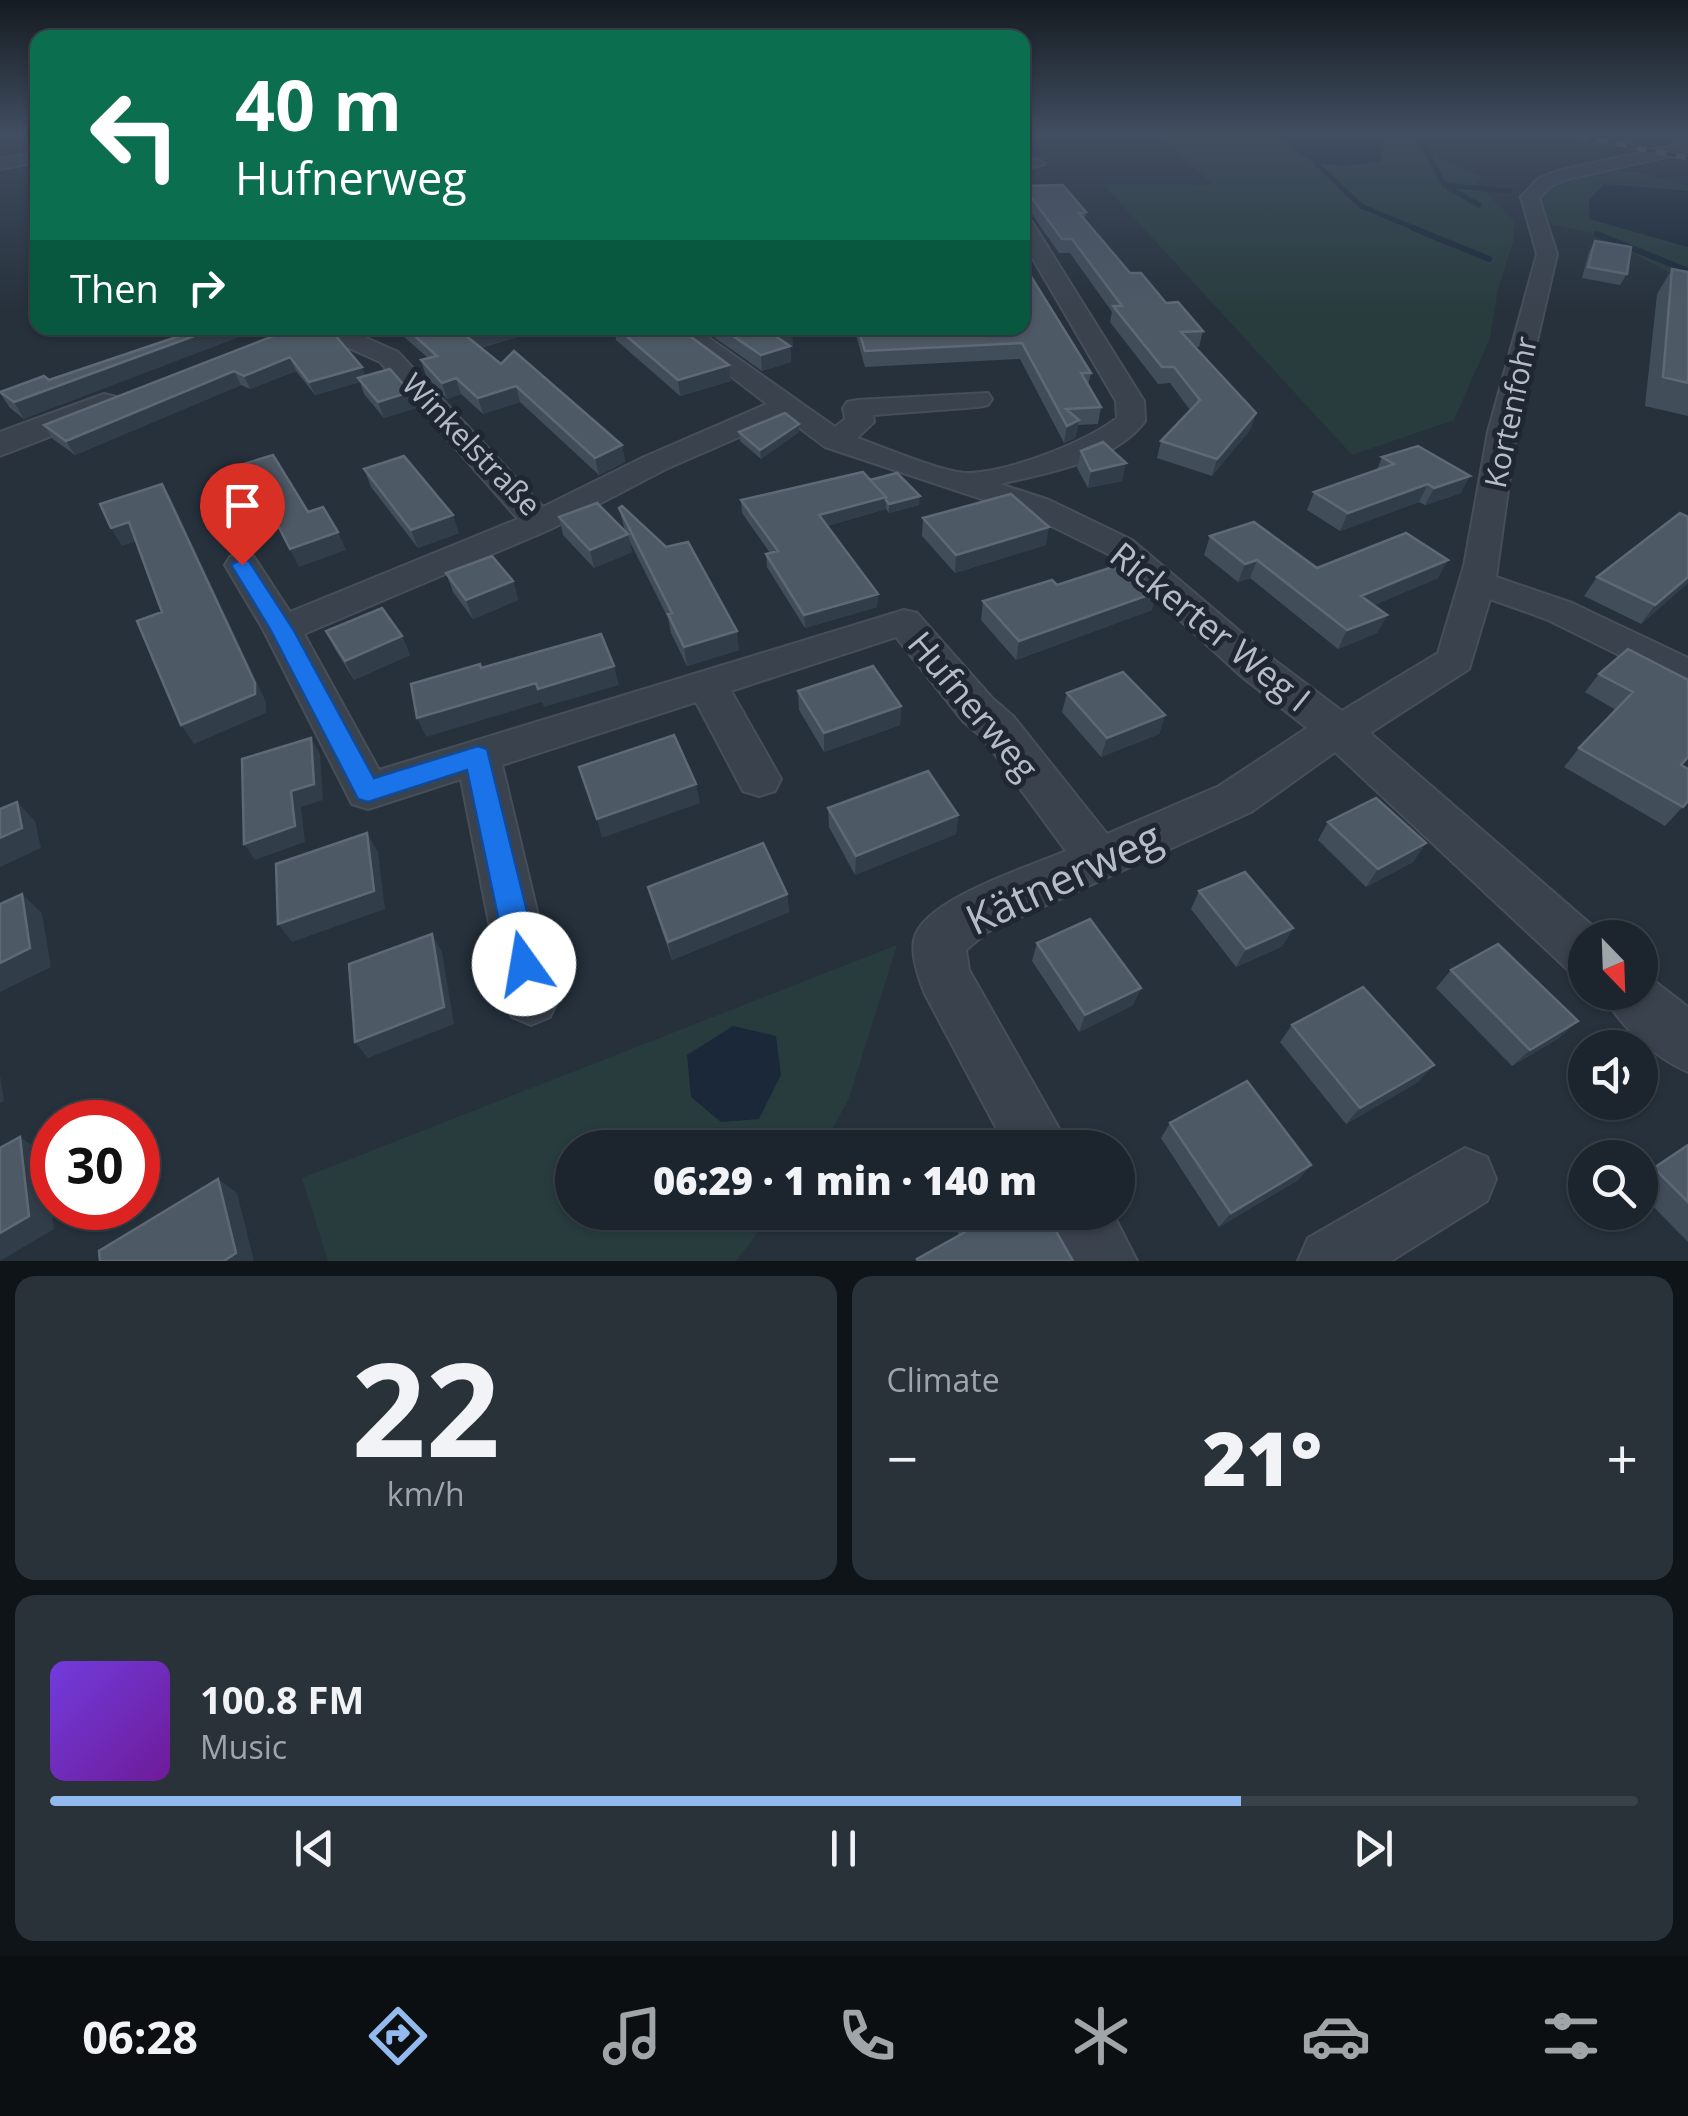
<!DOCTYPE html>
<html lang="en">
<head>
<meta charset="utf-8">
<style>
	:root { --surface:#1c252d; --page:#293139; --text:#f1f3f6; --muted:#a0a5aa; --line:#3a4249; --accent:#93baef }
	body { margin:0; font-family:"Open Sans",sans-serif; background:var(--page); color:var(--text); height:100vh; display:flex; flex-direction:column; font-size:38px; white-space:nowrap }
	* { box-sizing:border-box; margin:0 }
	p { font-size:32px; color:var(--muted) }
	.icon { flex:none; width:55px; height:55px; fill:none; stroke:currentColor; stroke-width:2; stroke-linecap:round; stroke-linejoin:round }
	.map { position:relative; height:1261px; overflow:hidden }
	.details { display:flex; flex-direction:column; gap:15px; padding:15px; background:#0f1419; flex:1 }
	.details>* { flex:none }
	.hud { position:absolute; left:30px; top:30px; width:1000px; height:305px; border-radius:20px; box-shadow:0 2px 8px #0004,0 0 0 2px var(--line); background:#0b6e4f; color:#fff; overflow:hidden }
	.needle { width:65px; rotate:157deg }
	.controls { position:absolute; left:1568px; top:920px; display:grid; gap:20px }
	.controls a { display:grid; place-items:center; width:90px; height:90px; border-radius:50%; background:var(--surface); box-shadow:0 2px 8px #0004,0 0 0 2px var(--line); font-size:50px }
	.speed { position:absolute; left:30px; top:1100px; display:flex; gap:20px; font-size:50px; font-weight:700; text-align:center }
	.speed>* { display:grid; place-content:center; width:130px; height:130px; border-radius:50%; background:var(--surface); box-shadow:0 2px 8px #0004,0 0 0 2px var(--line); line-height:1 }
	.speed .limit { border:15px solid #d22; background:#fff; color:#111 }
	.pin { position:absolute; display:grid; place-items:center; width:85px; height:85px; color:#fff; margin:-102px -42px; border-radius:50% 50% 50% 0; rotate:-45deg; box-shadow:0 0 10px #0007 }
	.pin .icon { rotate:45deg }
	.me { position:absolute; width:110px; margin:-55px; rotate:347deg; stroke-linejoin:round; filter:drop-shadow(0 0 8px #0008) }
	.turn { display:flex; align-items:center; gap:35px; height:210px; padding:0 40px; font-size:45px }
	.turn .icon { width:130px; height:130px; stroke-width:2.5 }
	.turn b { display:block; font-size:70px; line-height:85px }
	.then { display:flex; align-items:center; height:95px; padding:0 40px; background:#0003; gap:20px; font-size:38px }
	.big { font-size:75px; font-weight:800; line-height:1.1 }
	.details .widget { flex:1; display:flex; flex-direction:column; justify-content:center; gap:15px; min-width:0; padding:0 35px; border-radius:20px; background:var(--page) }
	.details .dial { align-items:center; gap:0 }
	.dial b { font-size:130px; line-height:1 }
	.song { display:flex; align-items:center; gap:30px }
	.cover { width:120px; height:120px; border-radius:15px; background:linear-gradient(135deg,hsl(260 70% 55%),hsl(280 70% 35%)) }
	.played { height:10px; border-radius:5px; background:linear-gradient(90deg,var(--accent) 75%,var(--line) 75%) }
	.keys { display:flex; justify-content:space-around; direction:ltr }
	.heat { display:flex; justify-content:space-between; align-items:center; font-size:55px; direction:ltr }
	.details .tiles { flex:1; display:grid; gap:15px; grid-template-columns:1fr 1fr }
	.widget:last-child { grid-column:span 2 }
	.trip { position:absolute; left:555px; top:1130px; width:580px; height:100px; border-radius:50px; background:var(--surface); box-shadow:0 2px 8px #0004,0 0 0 2px var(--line); font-weight:800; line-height:100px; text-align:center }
	.tabs { display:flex; height:160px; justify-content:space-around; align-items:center; background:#0b0f12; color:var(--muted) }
	.tabs .icon { width:70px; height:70px }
	.tabs .on { color:var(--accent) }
	.tabs b { font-size:45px; color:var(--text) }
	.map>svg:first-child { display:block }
</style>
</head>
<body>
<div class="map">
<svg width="1688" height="1261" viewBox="0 0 1688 1261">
	<rect width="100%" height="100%" fill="#26313c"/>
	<path fill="#283c3d" d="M1149,134H1428L1427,144L1432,155L1483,177L1476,182L1513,220L1514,239L1498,289L1490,338L1454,420L1352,455L1103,184L1214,185L1161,139Z
		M1597,170L1637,172L1688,186V191L1605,184L1589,200L1590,219L1688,247V282L1596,234L1551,224L1537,198L1551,184Z
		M897,945L849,1098L823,1147L572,1148V1212L773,1213L736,1261H328L302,1178Z"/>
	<path fill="#1a2839" d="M1280,134H1371L1384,142L1381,162C1337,166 1308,173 1280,134Z
		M1604,184L1688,191V247L1590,219L1589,200Z
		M733,1026L776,1036L781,1075L759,1119L721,1122L691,1097L687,1055Z"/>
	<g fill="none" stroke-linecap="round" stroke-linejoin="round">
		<path stroke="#1a2839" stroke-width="5" d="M1418,134L1444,185L1509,191
			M1315,162L1361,206L1419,230
			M1449,188L1479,205"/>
		<path stroke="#1a2839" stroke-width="6" d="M1413,228L1489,259
			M1597,234L1688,271"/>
		<defs>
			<path id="minor" d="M1688,142V152L1568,179L1551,186L1539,198L1557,254L1516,432L1496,577L1572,603L1688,658V689L1546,619L1490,599L1469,669L1370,733L1603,935L1585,938V976L1567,969L1335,752L1251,812L987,932L966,950L969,970L1070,1148H1007L925,994C919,979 911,957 914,940C921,900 1031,866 1066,851L983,738L963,721L896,637L731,691L781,779L775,791L759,796L743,791L696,702L502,765L558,999L550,1017L531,1025L512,1017L504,999L461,779L368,809L352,804L263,629L225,565L230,557L242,554L254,557L290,612L518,519L380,362L316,333L313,328H344L398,352L543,507L644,457L767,404L668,328H695L835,427L845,419L843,408L847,402L857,400L988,393L992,399L988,405L978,407L873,415L874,422L857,438C881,446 948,475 970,473C1011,471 1084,443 1117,418L1116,401L1022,240V216L1032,222L1144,401L1145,421C1115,462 1046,473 1000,484L1049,500L1132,540L1269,656L1342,711L1438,653L1464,566L1488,432L1537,254L1521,197L1539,178L1557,171ZM785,417L825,447L1027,514L1108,554L1241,676L1307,728L1219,786L1107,834L1013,716L993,699L917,613L904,610L379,770L304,634L551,529L666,469Z
				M38,152V162L0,169V159Z
				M1022,160L1037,159L1045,164L1022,170Z
				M1640,970L1688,1007V1072C1656,1058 1617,1025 1603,992H1640Z
				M1465,1148L1487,1157L1496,1179L1487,1201L1391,1261H1298L1308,1238Z
				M1046,1212H1112L1137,1261H1069Z"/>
			<path id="tertiary" d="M104,394L116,397L121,404L116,411L0,456V432Z"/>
		</defs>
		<use href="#minor" stroke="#464e59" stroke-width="4"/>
		<use href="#tertiary" stroke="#464e59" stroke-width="4"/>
		<use href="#minor" fill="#3a424d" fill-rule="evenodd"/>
		<use href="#tertiary" fill="#3a424d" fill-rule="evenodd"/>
		<defs>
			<path id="rail" d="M1568,134L1688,158"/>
		</defs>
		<use href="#rail" stroke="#5c6773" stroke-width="5"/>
		<use href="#rail" stroke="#1f2732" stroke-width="4" stroke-dasharray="10" stroke-linecap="butt"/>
	</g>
	<path fill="#424d5a" d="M1023,186L1086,212L1085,220L1130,273L1203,331L1199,347H1195L1256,413L1250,430L1212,476L1157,458L1161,441L1190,410L1170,383L1158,384L1110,322L1112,312L1070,253H1059L1022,200Z
		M1595,241L1627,274L1620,285L1582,278L1589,252Z
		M1672,269L1688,272V416L1645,406L1657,294Z
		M294,328L416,408L384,418L364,394L360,382L315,395L296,371L250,389L241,385L75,455L53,439L44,425Z
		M394,328H526L527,334L481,348L501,364L622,445L625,462L599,475L520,402L483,414L461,394L447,399L426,376L421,360L428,358Z
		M609,328H679L731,381L680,396L616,340L615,333Z
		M701,328H788L793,346H790L791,362L762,371Z
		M854,328H1022L1091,373L1088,385L1101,407L1098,424L1078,425L1075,438L1064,443L1020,359L865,367Z
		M49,380L24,419L10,408L0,393Z
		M799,424V432L761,459L740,441L739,432Z
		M1081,451L1122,481L1088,488L1077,468Z
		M1382,457L1461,493L1425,505L1419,502L1340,531L1307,510L1314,492L1377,470Z
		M364,469L459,533L418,548L371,487Z
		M870,480L919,505L889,513L886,509L827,526L878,594L877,607L805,628L767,567L766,554L770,553L742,513L741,500Z
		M619,508L739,650L687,666L671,633L668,618L629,540L632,552L594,568L563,535L559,517L625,531Z
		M923,518L1046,545L955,573L922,536Z
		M1210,536L1317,568L1438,578L1374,605L1387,615L1377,633L1338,649L1250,578L1238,582L1204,555Z
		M446,573L513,581L518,600L473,619L453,592Z
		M1597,577L1688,583L1641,624L1584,596Z
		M1057,585L1152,610L1016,660L981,620L983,601Z
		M326,631L402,636L410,655L354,680L335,649Z
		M1628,649L1681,765L1688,801L1665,826L1564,767L1579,748L1616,710L1585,692L1599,674Z
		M798,691L901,706L900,725L824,752L799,710Z
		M1067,693L1165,715L1159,734L1101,757L1062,712Z
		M828,808L958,815L956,834L855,875L829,827Z
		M1328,822L1426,843L1413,862L1366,887L1318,840Z
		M648,887L787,894L789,912L672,960L653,905Z
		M1199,891L1283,946L1236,967L1191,909Z
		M1037,943L1141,988L1133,1005L1079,1032L1032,961Z
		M1451,970L1559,1038L1512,1066L1436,988Z
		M1292,1025L1434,1065L1418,1082L1346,1124L1280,1042Z
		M1170,1123L1311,1165L1298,1180L1219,1227L1161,1138Z
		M1688,1144V1242L1640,1193V1177Z
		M948,1212H1045L1073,1261H917L959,1235Z"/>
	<path fill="#313d49" d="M216,328H263L24,419L14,402Z
		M492,328H526L527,334L470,351L465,335Z
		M792,330L793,346L775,351L774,335Z
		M790,346L791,362L762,371L761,355Z
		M290,357L296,371L250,389L244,376Z
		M729,365L731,381L680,396L678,380Z
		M362,367L367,380L358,378L360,382L315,395L309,382Z
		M234,371L241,385L75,455L66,441Z
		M456,378L461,394L447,399L442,383Z
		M516,386L520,402L483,414L478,398Z
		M410,392L416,408L384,418L378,402Z
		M1256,413L1250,430L1212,476L1217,459Z
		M1079,420L1075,438L1064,443L1067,426Z
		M799,424V432L761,459L760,450Z
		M622,445L625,462L599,475L595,458Z
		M1126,463L1122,481L1088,488L1091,471Z
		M1470,476L1461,493L1425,505L1434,488Z
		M162,484L172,501L266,702V713L194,744L181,725Z
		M1428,484L1419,502L1340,531L1348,513Z
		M260,490L269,507L247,514L238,497Z
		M920,496L919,505L889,513V504Z
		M886,497V509L819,528V515Z
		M453,515L459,533L418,548L411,530Z
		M129,522L140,540L122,546L111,528Z
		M1049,527L1046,545L955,573L956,555Z
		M338,532L346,550L299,567L290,549Z
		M628,534L632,552L594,568L590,550Z
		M1257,560L1250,578L1238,582L1245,564Z
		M1448,560L1438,578L1352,614L1361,596Z
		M1688,577V583L1641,624L1655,605Z
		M513,581L518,600L473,619L466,600Z
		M1157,592L1152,610L1016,660L1019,641Z
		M878,594L877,607L805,628L804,615Z
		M1387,615L1377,633L1338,649L1347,630Z
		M737,631L739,650L687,666L684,647Z
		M402,636L410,655L354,680L345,661Z
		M614,666L619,685L544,707L542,702L426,737L417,718L536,683Z
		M901,706L900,725L824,752V733Z
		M1165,715L1159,734L1101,757L1107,738Z
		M311,738L320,754L323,800L301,807L305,842L255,860L244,844L291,791Z
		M696,784L700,803L602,838L597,819Z
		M17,802L35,821L41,848L0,867V838Z
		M958,815L956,834L855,875L856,856Z
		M367,833L378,852L385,909L292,942L278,924Z
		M1426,843L1413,862L1366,887L1378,869Z
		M22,894L42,913L51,967L0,992V963Z
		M787,894L789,912L672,960L668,942Z
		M1293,928L1283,946L1236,967L1246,949Z
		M432,934L442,952L454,1024L368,1058L355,1042Z
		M1141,988L1133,1005L1079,1032L1085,1015Z
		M1578,1021L1559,1038L1512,1066L1530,1050Z
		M1434,1065L1418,1082L1346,1124L1360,1108Z
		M0,1075L4,1101L0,1103Z
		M20,1137L43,1153L54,1229L0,1261V1233Z
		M1311,1165L1298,1180L1219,1227L1231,1213Z
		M218,1179L237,1193L254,1261H224Z"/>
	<path fill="#4e5966" stroke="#5e6975" stroke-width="2.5" d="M1063,185L1086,212L1079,213L1130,273H1141L1166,303L1178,302L1203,331L1181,332L1256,413L1217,459L1161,441L1200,400L1174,367H1162L1113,306H1122L1072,239H1062L1023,186Z
		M1595,241L1631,247L1627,274L1588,267Z
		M1022,262L1091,373H1081L1101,407L1066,409L1079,420L1067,426L1022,343L865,351L858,328H1022Z
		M1672,269L1688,272V383L1663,377Z
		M203,328H216L14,402L0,392L44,376L49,380Z
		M294,328H319L335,335L362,367L309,382L290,357L244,376L234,371L66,441L44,425Z
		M406,328H492L465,335L501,364L514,351L622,445L595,458L516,386L478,398L456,378L442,383L421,360L437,356Z
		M617,328H679L729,365L678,380Z
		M721,328H788L792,330L774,335L790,346L761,355Z
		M390,369L410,392L378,402L358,378Z
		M785,413L799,424L760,450L739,432Z
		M1103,442L1126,463L1091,471L1081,451Z
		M1418,446L1470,476L1434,488L1428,484L1348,513L1314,492L1394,464L1382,457Z
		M273,455L308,512L323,507L338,532L290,549L260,490L238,497L224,470Z
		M404,456L453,515L411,530L364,469Z
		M863,472L886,497L819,515L878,594L804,615L766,554L778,551L741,500Z
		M897,473L920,496L889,504L886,500V497L870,480Z
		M162,484L255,683V694L181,725L137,621L162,612L129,522L111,528L100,504Z
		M1011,494L1049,527L956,555L923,518Z
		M597,503L628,534L590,550L559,517Z
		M622,506L666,547L688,542L737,631L684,647L668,614L672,613L619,508Z
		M1680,513L1688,517V577L1655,605L1597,577Z
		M1254,522L1317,568L1406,533L1448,560L1361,596L1387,615L1347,630L1257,560L1245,564L1210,536Z
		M492,556L513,581L466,600L446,573Z
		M1125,563L1157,592L1019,641L983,601L1052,580L1057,585Z
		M382,608L402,636L345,661L326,631Z
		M601,634L614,666L538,689L536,683L417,718L411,684L480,664L481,668Z
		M1628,649L1688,680V757L1681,765L1688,769V801L1683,807L1579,748L1633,692L1599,674Z
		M873,666L901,706L824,733L798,691Z
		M1123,672L1165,715L1107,738L1067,693Z
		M674,735L696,784L597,819L579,767Z
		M311,738L314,784L291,791L295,826L244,844L242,759Z
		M928,771L958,815L856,856L828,808Z
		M1376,798L1426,843L1378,869L1328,822Z
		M17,802L22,828L0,838V809Z
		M367,833L374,891L278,924L276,864Z
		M763,843L787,894L668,942L648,887Z
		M1245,872L1293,928L1246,949L1199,891Z
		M22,894L30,948L0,963V904Z
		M1090,919L1141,988L1085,1015L1037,943Z
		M432,934L444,1007L355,1042L349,964Z
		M1498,944L1578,1021L1530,1050L1451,970Z
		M1363,987L1434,1065L1360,1108L1292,1025Z
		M1247,1081L1311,1165L1231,1213L1170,1123Z
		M20,1137L29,1216L0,1233V1148Z
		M1688,1145V1202L1654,1168Z
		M218,1179L236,1253L224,1261H100L99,1251Z
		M964,1212H1045L1073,1261H918L917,1259L972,1228Z"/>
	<linearGradient id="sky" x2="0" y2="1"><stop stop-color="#151b21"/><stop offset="0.43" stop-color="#414e61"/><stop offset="1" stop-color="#414e61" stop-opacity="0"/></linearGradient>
	<rect width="1688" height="310" fill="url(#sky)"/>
	<path fill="#1a73e8" stroke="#114b97" stroke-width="2.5" d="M242,559L249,561L293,629L374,778L478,746L487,749L540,964L535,975L524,979L513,975L508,964L467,770L368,802L358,799L270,629L231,565Z"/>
	<g text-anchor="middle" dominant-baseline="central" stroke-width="10" stroke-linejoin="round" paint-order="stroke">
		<g font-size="30" fill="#b6bdc8" stroke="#1f2732">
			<text transform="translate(1510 412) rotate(-78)">Kortenfohr</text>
			<text transform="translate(472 444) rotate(46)">Winkelstraße</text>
		</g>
		<g font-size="35" fill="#b6bdc8" stroke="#1f2732">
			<text transform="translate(1211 626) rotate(39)">Rickerter Weg I</text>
			<text transform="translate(974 705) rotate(50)">Hufnerweg</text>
		</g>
		<g font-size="42" fill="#b6bdc8" stroke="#1f2732">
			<text transform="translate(1063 877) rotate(-25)">Kätnerweg</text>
		</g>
	</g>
</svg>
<div class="controls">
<a><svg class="needle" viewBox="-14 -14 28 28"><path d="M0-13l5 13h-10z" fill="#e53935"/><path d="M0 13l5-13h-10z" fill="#a0a5aa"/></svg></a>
<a><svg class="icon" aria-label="sound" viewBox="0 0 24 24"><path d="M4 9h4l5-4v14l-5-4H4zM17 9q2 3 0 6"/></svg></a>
<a><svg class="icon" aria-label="search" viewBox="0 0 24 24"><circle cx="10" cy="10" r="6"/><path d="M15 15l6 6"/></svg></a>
</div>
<div class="speed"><div class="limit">30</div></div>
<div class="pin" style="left:242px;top:565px;background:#d93025"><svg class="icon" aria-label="arrive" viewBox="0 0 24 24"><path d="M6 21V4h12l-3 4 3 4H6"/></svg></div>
<svg class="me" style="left:524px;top:964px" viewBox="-20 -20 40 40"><circle r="19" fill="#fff"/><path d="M0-13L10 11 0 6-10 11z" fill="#1a73e8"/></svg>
<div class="trip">06:29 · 1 min · 140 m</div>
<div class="hud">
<div class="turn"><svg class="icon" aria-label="left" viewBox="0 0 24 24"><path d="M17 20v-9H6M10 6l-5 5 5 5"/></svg><div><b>40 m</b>Hufnerweg</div></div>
<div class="then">Then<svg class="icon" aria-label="right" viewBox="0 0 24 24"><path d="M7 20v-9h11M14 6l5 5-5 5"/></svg></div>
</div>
</div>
<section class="details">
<div class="tiles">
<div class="widget dial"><b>22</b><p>km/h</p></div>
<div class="widget"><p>Climate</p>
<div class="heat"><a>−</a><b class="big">21°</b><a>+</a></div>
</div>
<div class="widget">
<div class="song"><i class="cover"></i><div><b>100.8 FM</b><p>Music</p></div></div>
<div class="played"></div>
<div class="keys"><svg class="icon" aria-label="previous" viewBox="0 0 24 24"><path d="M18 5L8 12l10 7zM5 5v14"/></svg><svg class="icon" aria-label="pause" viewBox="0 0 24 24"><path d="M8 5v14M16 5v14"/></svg><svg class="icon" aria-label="next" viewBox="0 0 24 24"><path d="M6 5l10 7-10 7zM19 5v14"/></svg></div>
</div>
</div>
</section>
<nav class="tabs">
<b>06:28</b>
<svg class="icon on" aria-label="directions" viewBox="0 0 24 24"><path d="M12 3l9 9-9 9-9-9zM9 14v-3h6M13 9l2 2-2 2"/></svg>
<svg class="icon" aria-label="music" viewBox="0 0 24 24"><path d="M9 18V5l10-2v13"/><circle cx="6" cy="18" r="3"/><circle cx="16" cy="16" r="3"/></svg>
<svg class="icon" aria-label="phone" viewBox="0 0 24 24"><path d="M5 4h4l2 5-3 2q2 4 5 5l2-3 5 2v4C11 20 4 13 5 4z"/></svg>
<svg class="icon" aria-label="climate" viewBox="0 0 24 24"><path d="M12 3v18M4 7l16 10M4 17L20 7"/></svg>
<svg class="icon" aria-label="car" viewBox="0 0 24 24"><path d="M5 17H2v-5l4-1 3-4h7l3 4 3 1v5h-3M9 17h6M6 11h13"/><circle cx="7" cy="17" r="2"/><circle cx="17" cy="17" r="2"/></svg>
<svg class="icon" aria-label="filters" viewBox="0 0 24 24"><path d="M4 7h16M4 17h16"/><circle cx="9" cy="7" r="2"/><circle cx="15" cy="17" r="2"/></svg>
</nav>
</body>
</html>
